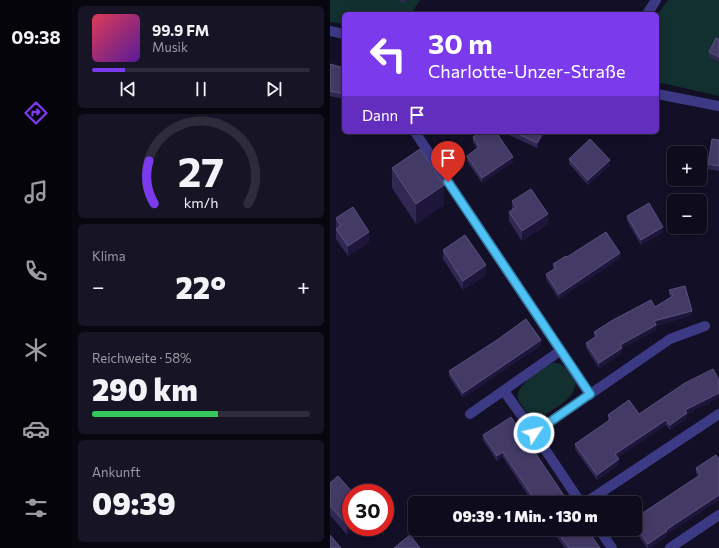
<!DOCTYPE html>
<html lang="de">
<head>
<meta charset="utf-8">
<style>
	:root { --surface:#0e0b1c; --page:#171425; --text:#f1f3f6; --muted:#9b9ba3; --line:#2e2b3b; --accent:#7c3aed }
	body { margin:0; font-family:Commissioner,sans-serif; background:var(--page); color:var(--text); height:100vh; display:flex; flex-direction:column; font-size:15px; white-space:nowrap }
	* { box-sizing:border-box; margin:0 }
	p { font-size:13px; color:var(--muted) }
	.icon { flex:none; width:22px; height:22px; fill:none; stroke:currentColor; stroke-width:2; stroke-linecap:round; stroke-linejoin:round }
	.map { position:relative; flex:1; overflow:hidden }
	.sheet { display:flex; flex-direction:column; gap:6px; padding:6px; background:#08060f; width:258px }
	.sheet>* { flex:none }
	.banner { position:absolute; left:12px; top:12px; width:317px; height:122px; border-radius:6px; box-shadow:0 2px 10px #0003,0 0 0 1px var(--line); background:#7c3aed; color:#fff; overflow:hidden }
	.controls { position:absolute; left:337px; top:146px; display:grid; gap:8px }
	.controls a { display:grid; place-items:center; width:40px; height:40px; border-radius:6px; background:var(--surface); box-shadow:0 2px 10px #0003,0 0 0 1px var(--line); font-size:20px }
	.speed { position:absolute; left:12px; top:484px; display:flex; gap:8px; font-size:20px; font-weight:700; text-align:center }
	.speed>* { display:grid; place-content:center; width:52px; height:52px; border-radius:50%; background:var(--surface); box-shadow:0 2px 10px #0003,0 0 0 1px var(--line); line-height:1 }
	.speed .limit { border:6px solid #d22; background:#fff; color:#111 }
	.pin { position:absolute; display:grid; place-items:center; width:34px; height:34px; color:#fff; margin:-41px -17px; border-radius:50% 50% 50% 0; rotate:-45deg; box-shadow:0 0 4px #0007 }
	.pin .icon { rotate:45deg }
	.me { position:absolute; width:44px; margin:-22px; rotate:55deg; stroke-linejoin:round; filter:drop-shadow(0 0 3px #0008) }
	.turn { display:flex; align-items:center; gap:14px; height:84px; padding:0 20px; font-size:18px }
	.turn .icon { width:52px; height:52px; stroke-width:2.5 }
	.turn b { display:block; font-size:28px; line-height:34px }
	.then { display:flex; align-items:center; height:38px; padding:0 20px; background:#0003; gap:8px; font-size:15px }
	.big { font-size:30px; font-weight:800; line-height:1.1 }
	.sheet .widget { flex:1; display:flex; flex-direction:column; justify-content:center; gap:6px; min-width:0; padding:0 14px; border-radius:6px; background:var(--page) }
	.sheet .dial { align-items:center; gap:0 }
	.dial svg { height:104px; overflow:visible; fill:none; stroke:var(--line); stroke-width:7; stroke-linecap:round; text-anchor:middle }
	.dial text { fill:var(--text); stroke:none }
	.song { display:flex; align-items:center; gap:12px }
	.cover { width:48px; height:48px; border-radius:6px; background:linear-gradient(135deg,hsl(350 70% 55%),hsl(270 70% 35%)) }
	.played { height:4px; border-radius:2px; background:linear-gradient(90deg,var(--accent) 15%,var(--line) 15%) }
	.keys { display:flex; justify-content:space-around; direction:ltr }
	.heat { display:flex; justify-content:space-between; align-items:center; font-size:22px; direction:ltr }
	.charge { height:6px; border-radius:3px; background:linear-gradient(90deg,#34c759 58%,var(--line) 0) }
	.trip { position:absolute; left:78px; top:496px; width:234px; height:40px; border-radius:6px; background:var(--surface); box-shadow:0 2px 10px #0003,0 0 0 1px var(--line); font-weight:800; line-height:40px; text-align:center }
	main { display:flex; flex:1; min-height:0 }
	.tab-bar { display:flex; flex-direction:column; width:72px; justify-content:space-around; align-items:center; background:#06040b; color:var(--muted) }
	.tab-bar .icon { width:28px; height:28px }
	.tab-bar .current { color:var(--accent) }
	.tab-bar b { font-size:18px; color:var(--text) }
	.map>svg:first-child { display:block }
</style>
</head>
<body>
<main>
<nav class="tab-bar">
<b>09:38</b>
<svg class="icon current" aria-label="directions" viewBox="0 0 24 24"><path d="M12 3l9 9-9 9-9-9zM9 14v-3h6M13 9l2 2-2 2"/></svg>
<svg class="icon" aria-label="music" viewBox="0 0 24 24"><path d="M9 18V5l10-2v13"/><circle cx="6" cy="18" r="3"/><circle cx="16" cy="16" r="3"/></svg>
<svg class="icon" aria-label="phone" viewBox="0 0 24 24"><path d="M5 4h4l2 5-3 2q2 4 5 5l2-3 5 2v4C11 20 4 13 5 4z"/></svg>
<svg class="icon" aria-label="climate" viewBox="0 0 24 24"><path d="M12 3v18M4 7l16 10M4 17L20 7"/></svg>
<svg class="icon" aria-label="car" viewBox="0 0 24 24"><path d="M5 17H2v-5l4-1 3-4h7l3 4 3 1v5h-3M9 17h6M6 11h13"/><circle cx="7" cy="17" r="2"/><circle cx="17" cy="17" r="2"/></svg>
<svg class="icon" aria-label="filters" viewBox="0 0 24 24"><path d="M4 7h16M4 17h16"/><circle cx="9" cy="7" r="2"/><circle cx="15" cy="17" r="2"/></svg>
</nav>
<section class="sheet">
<div class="widget">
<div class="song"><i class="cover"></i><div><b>99.9 FM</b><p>Musik</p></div></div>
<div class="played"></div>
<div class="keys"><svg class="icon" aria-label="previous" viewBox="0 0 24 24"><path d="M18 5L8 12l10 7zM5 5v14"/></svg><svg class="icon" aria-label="pause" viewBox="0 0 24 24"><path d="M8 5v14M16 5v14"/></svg><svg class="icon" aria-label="next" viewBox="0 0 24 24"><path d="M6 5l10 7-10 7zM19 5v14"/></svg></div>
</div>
<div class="widget dial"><svg viewBox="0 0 100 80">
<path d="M14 69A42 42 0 1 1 86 69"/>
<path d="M14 69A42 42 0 0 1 10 36" stroke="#7c3aed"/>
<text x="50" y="56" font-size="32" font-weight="700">27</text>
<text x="50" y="72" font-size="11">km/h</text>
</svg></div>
<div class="widget"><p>Klima</p>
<div class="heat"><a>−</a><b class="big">22°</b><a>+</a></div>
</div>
<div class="widget"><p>Reichweite · 58%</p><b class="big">290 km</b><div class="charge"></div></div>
<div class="widget"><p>Ankunft</p><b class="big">09:39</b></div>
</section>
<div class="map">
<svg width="389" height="548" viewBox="0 0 389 548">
	<rect width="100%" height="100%" fill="#130f26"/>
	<path fill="#12302f" d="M0,0H90L81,14H14V24L0,22Z
		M338,0H389V96L327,82V15Z
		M222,363C236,362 239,373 246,383C244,400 223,409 209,418C201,418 198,415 194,409C193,406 190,403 189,401C182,385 211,371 222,363Z"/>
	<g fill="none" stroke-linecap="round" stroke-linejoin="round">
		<path stroke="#3d3a85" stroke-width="10" d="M317,14L326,0
			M0,31L14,34
			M327,94L389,106
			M85,132L260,395
			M174,391L204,433
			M140,414L230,351
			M251,503L204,433L340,339L375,326
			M255,503L389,414
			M269,529L282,548
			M340,548L389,515"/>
	</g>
	<path fill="#312854" d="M69,0H76L74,3Z
		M389,39V62L379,57V52Z
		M0,66L14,68V99L0,96Z
		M175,132H215L207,148L175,133Z
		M143,137L183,162L152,183L137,161V156L147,149L143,142Z
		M389,140V171L378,169V164Z
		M239,159L280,165L258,185L239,164Z
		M62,168L114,205L86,224L62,188Z
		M182,201L218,224L192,241L179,221V212L182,210Z
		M297,216L333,232L311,245L297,221Z
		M6,218L39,242L18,256L6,239V229H7L6,227Z
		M113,250L156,275L133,290L113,259Z
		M237,257L290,258L229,299L216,279V274L223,270V264Z
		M339,290L362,315L326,326V330L292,348V353L269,368L256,348V343L264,338V332L325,307L341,297L339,295Z
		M211,345L133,398L119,376V371Z
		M357,414V418L340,430L336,425L287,457L289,464L267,480L245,449V444L279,421L278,420V415Z
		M153,435L239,503H203L173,457L167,461L153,440Z
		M389,459V500L337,534V536L320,548H317L304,529H305V518L368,477L366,473V468Z
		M0,483L21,527H25L17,535L0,515Z
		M221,529H257L270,548H235Z"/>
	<path fill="#1d163a" d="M213,132H215L207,148V143Z
		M183,157V162L152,183V178Z
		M280,160V165L258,185V180Z
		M114,185V205L86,224V204Z
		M218,214V224L192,241V231Z
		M333,227V232L311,245V240Z
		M39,232V242L18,256V246Z
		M290,253V258L229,299V294Z
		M156,265V275L133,290V281Z
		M362,311V315L326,326V330L292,348V353L269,368V363L290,345L324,321Z
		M211,340V345L133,398V393Z
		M389,393V398L357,414V418L340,430V425L355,410Z
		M336,420V425L285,459V454Z
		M173,452V457L167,461V456Z
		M289,459V464L267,480V475Z
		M389,495V500L337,534V536L320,548H318V544L336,530Z
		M21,521V527H25L17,535V525Z"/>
	<path fill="#433a66" stroke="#5a527e" d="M386,38L389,39V57L379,52Z
		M0,64L14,68V94L0,91Z
		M151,132H166L183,157L152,178L137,156L149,147L143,137Z
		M184,132H213L207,143Z
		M260,139L280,160L258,180L239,159Z
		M382,139L389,140V166L378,164Z
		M90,149L114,185L86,204L62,168Z
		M201,189L218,214L192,231L179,212L186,207L182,201Z
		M319,203L333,227L311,240L297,216Z
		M23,207L39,232L18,246L6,229L11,226L6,218Z
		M276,232L290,253L229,294L216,274L226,268L223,264L236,256L237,257Z
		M135,235L156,265L133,281L113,250Z
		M355,286L362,311L324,321L326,325L290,345L292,348L269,363L256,343L267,336L264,332L283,320L321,300L325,307L343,296L339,290Z
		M196,319L211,340L133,393L119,371L167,340Z
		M383,369L389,380V393L355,410L357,413L340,425L336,420L285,454L289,459L267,475L245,444L281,419L278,415L299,400L309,414L355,383Z
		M181,417L239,503H207L173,452L167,456L153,435Z
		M386,455L389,459V495L336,530L337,531L318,544L305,525V518L370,475L366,468Z
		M8,476L23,493H21V521L17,525L0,506V483Z
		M225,529H257L270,548H239Z
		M0,535L11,548H0Z
		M80,535L90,548H64Z"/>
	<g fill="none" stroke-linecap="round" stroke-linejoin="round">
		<defs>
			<path id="route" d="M118,182L260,394L204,433"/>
		</defs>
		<use href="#route" stroke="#337fa1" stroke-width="10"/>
		<use href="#route" stroke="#4fc3f7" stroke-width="7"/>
	</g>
</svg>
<div class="controls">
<a>+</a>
<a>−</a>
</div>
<div class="speed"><div class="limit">30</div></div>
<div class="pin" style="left:118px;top:182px;background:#d93025"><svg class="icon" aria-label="arrive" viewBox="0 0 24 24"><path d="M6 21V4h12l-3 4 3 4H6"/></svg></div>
<svg class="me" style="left:204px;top:433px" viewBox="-20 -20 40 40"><circle r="17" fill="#4fc3f7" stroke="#fff" stroke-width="3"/><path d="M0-11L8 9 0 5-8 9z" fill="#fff"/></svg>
<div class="trip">09:39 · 1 Min. · 130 m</div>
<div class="banner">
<div class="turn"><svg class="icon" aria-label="left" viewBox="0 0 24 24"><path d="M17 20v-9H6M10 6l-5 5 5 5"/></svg><div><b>30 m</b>Charlotte-Unzer-Straße</div></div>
<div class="then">Dann<svg class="icon" aria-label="arrive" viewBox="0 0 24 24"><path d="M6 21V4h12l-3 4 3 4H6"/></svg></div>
</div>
</div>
</main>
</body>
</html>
